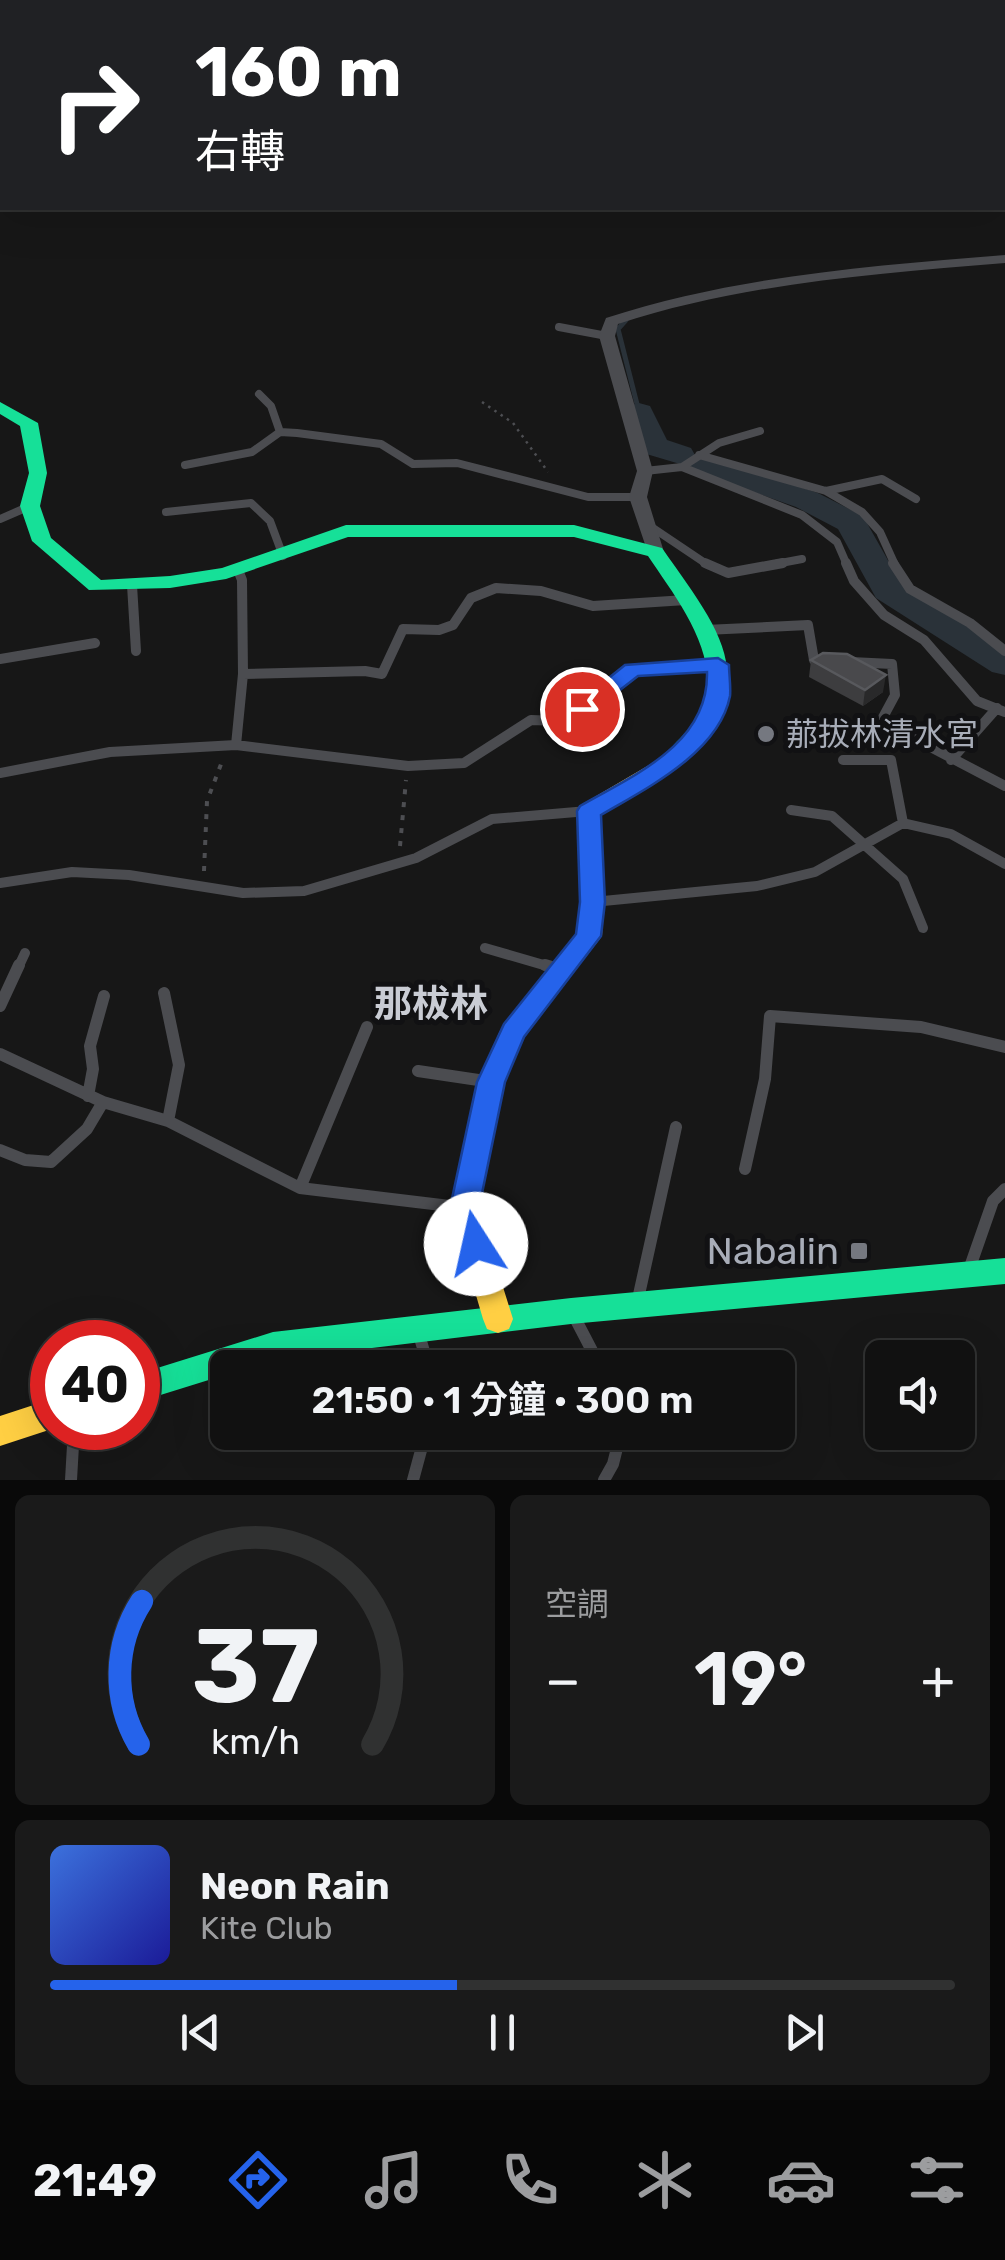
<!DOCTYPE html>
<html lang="zh-TW">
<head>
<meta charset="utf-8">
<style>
	:root { --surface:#111; --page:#1a1a1a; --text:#f1f3f6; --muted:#9c9d9f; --line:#303131; --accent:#2563eb }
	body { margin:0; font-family:Rubik,"Noto Sans TC",sans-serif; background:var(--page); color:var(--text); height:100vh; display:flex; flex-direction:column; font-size:38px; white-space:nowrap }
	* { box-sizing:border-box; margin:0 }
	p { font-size:32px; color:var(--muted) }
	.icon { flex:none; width:55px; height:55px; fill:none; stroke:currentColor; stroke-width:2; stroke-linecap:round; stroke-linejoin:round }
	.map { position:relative; height:1480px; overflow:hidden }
	.side { display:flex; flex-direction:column; gap:15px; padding:15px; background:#090909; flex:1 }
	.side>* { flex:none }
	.guide { position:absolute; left:0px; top:0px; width:1005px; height:210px; box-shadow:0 10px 40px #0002,0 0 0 2px var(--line); background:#202124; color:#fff; overflow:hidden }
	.fabs { position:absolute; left:865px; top:1340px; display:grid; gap:20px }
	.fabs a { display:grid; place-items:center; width:110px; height:110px; border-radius:15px; background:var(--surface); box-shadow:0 10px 40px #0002,0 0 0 2px var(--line); font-size:50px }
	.speed { position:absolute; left:30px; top:1320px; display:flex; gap:20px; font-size:50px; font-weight:700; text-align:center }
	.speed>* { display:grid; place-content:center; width:130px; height:130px; border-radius:50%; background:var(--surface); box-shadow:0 10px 40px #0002,0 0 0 2px var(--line); line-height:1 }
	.speed .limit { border:15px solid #d22; background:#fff; color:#111 }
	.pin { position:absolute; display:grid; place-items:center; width:85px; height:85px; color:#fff; margin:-42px; border:5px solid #fff; border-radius:50%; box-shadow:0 2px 10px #0007 }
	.me { position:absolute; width:110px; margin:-55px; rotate:350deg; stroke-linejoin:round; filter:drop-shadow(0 0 8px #0008) }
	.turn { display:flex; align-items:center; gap:35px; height:210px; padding:0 30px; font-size:45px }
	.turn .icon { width:130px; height:130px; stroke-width:2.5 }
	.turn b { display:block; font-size:70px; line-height:85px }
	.big { font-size:75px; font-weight:600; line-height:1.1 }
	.side .card { flex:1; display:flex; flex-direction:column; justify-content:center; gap:15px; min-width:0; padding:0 35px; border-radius:15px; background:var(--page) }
	.side .dial { align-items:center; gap:0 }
	.dial svg { height:260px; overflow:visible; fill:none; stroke:var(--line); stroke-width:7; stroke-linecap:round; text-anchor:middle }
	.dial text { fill:var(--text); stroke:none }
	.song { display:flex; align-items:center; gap:30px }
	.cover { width:120px; height:120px; border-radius:15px; background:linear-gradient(135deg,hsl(220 70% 55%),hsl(240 70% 35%)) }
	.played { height:10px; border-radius:5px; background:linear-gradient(90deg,var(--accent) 45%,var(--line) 45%) }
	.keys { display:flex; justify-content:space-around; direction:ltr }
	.heat { display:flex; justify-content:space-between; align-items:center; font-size:55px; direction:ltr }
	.side .tiles { flex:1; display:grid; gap:15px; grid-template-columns:1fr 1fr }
	.card:last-child { grid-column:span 2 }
	.trip { position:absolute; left:210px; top:1350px; width:585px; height:100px; border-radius:15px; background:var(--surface); box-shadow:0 10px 40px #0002,0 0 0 2px var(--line); font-weight:600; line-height:100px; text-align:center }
	.menu { display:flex; height:160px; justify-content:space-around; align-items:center; background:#070707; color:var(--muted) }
	.menu .icon { width:70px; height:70px }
	.menu .current { color:var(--accent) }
	.menu b { font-size:45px; color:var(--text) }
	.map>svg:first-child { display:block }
</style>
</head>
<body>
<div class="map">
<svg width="1005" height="1480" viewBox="0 0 1005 1480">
	<rect width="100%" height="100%" fill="#171717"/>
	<path fill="#1d241e" d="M280,0H1005V49L1002,2H278Z"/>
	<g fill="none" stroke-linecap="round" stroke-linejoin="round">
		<path stroke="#2a3239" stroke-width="5" d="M626,320L618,329L639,412"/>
		<path fill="#2a3239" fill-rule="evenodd" d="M639,403L650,406L667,440L691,448L695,455L691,462L680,464L643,453L624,412L628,406Z
			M705,455L818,493L863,516L902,585L1005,648V675L992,672L876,598L838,529L796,507L694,471L689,464L694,457Z"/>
		<path stroke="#4d4e52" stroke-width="2.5" stroke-dasharray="2.5 5" stroke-linecap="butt" d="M482,402L513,423L548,472"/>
		<path stroke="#4d4e52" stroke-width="4" stroke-dasharray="5 8" stroke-linecap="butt" d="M400,846L406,780
			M204,871L207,801L223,759"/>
		<path stroke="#4b4c50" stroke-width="8" d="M559,327L607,336
			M259,394L271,406L280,432
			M699,455L826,491L882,479L916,499
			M185,465L252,452L280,432L297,433L381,444L413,464L457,463L588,497H638
			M682,467L802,515L837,542L847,565
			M645,471L682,467L719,443L760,431
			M826,491L862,512L880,532L895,565
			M166,512L251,503L270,521L283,556
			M0,519L30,506
			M650,526L708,565
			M770,565L802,559"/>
		<path stroke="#4b4c50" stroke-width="10" d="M705,563L728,573L783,563
			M846,563L854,581L884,615L924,640L977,701L1005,712
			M893,563L910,589L970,623L1005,651
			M132,585L136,651
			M705,630L808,625L814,660H824
			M0,659L95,643
			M851,662L892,664L895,695L881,721L1005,786
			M243,674L365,671L382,674L403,629L439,630L453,625L471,598L496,588L541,591L593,606L686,600
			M236,745L243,674L242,580L238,570
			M843,760H891L903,823
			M951,760L997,708
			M0,773L110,752L236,745L408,766L464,763L531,720L559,721L582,709L633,670L716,665
			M791,810L832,816L903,879L923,928
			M0,883L72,872L129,875L243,893L304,891L416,858L492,819L588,811
			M593,902L757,886L815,872L903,823L951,834L1005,864
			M485,948L554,968
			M18,968L25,953"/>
		<path stroke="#4b4c50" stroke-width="12" d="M545,965L561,970
			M164,993L179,1065L168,1121
			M0,1006L19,965
			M0,1054L103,1102L168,1121L300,1188L458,1207
			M418,1071L485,1081
			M88,1096L93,1069L90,1046L104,996
			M0,1150L25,1160L51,1162L87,1129L103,1102
			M745,1169L765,1079L770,1016L921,1027L1005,1047
			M300,1188L367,1027
			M971,1264L993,1201L1005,1189
			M638,1299L676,1127
			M576,1320L601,1368
			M420,1338L429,1368
			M71,1480L74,1428
			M413,1480L426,1432
			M604,1480L613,1464L621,1432"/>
		<path fill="#4b4c50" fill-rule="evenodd" d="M0,22H2V29H0Z
			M1002,200L1005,201V211L998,208H1002Z
			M1005,255V263C874,274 744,283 618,324L615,336L653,471L647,497L664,552L661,556H649L629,497L637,471L599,336L606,318C736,276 869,266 1005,255Z"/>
		<path fill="#16e098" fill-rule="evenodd" d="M0,402L38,423L47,473L40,506L51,538L101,580L170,576L222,568L346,525H574L662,548C719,630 766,680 681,764H665L662,759C674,742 691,731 701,711C725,658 676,598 648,556L574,537H348L226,579L170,588L89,590L32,541L20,506L29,473L20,426L0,414Z
			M1005,1258V1284L571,1324L273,1360L249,1368H228V1374L138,1402V1374L273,1332L571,1298Z"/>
		<path fill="#ffcf43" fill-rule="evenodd" d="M673,751L681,754L684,759L681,764L601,814L604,902L602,936L524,1036L505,1082L478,1207L513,1319L509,1329L498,1333L487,1329L483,1319L450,1207L477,1082L500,1031L577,934L580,902L577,811L581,805Z
			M52,1399L55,1428L0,1446V1416Z"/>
	</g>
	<path fill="#3d3d3f" d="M811,660L883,692L863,706L809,677Z"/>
	<path fill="#29292a" d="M886,675L883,692L863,706L865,690Z"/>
	<path fill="#49494c" stroke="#58595d" stroke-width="2.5" d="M823,653L847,654L886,675L865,690L811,660Z"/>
	<path fill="#2563eb" stroke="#184099" stroke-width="2.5" d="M718,658L729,665C729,674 731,687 730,696C719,753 645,789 601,815L605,902L601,936L524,1037L505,1082L479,1208L490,1244L486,1254L476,1257L465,1254L450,1208L477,1082L504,1024L576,934L580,902L577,811L580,806C634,775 709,744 707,672L638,676L589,714H574L570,709L625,665Z"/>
	<g fill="#757880" stroke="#111113" stroke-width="4">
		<circle cx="766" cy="734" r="10"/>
		<rect x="849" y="1241" width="20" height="20" rx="5"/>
	</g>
	<g text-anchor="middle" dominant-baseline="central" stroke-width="10" stroke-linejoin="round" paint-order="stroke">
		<g font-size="32" fill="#a8adb8" stroke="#111113" text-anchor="start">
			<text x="786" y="734">𦰡拔林清水宮</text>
		</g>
		<g font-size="38" font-weight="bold" fill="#c9ccd4" stroke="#111113">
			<text x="431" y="1004">那柭林</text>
		</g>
		<g font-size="38" fill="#a8adb8" stroke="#111113" text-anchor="end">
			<text x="839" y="1251">Nabalin</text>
		</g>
	</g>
</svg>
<div class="fabs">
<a><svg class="icon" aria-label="sound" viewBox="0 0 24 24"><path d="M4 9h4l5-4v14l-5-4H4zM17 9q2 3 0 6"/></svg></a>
</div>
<div class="speed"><div class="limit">40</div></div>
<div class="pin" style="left:582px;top:709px;background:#d93025"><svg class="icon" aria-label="arrive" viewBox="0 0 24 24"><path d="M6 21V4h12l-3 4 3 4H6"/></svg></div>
<svg class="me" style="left:476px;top:1244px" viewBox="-20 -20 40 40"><circle r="19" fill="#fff"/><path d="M0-13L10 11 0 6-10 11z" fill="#2563eb"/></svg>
<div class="trip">21:50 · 1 分鐘 · 300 m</div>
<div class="guide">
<div class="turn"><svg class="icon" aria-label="right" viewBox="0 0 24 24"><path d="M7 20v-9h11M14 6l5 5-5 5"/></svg><div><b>160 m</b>右轉</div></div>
</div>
</div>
<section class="side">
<div class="tiles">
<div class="card dial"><svg viewBox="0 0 100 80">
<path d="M14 69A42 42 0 1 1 86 69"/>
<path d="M14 69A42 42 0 0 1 15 25" stroke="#2563eb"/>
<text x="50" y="56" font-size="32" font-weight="700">37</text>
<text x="50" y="72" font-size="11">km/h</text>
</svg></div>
<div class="card"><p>空調</p>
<div class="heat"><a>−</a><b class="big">19°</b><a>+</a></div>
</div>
<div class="card">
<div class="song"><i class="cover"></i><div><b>Neon Rain</b><p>Kite Club</p></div></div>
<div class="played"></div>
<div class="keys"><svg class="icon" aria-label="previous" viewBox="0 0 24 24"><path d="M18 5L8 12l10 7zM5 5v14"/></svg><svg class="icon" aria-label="pause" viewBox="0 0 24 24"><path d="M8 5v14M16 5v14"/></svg><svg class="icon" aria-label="next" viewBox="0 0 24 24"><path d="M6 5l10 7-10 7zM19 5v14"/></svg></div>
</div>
</div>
</section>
<nav class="menu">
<b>21:49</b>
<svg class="icon current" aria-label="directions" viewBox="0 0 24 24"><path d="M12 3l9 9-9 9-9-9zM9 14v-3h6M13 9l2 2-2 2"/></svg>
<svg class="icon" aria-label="music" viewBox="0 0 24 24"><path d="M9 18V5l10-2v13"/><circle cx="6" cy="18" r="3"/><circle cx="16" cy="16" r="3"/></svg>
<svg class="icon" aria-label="phone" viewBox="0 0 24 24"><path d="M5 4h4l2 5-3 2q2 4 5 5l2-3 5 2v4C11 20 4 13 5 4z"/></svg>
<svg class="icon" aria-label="climate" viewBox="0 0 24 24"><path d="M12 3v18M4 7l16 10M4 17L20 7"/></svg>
<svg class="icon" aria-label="car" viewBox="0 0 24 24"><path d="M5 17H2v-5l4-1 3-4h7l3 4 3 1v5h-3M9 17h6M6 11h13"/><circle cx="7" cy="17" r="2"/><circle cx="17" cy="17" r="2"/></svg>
<svg class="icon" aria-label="filters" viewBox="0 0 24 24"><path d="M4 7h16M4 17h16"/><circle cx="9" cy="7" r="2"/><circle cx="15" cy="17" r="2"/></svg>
</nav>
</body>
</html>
